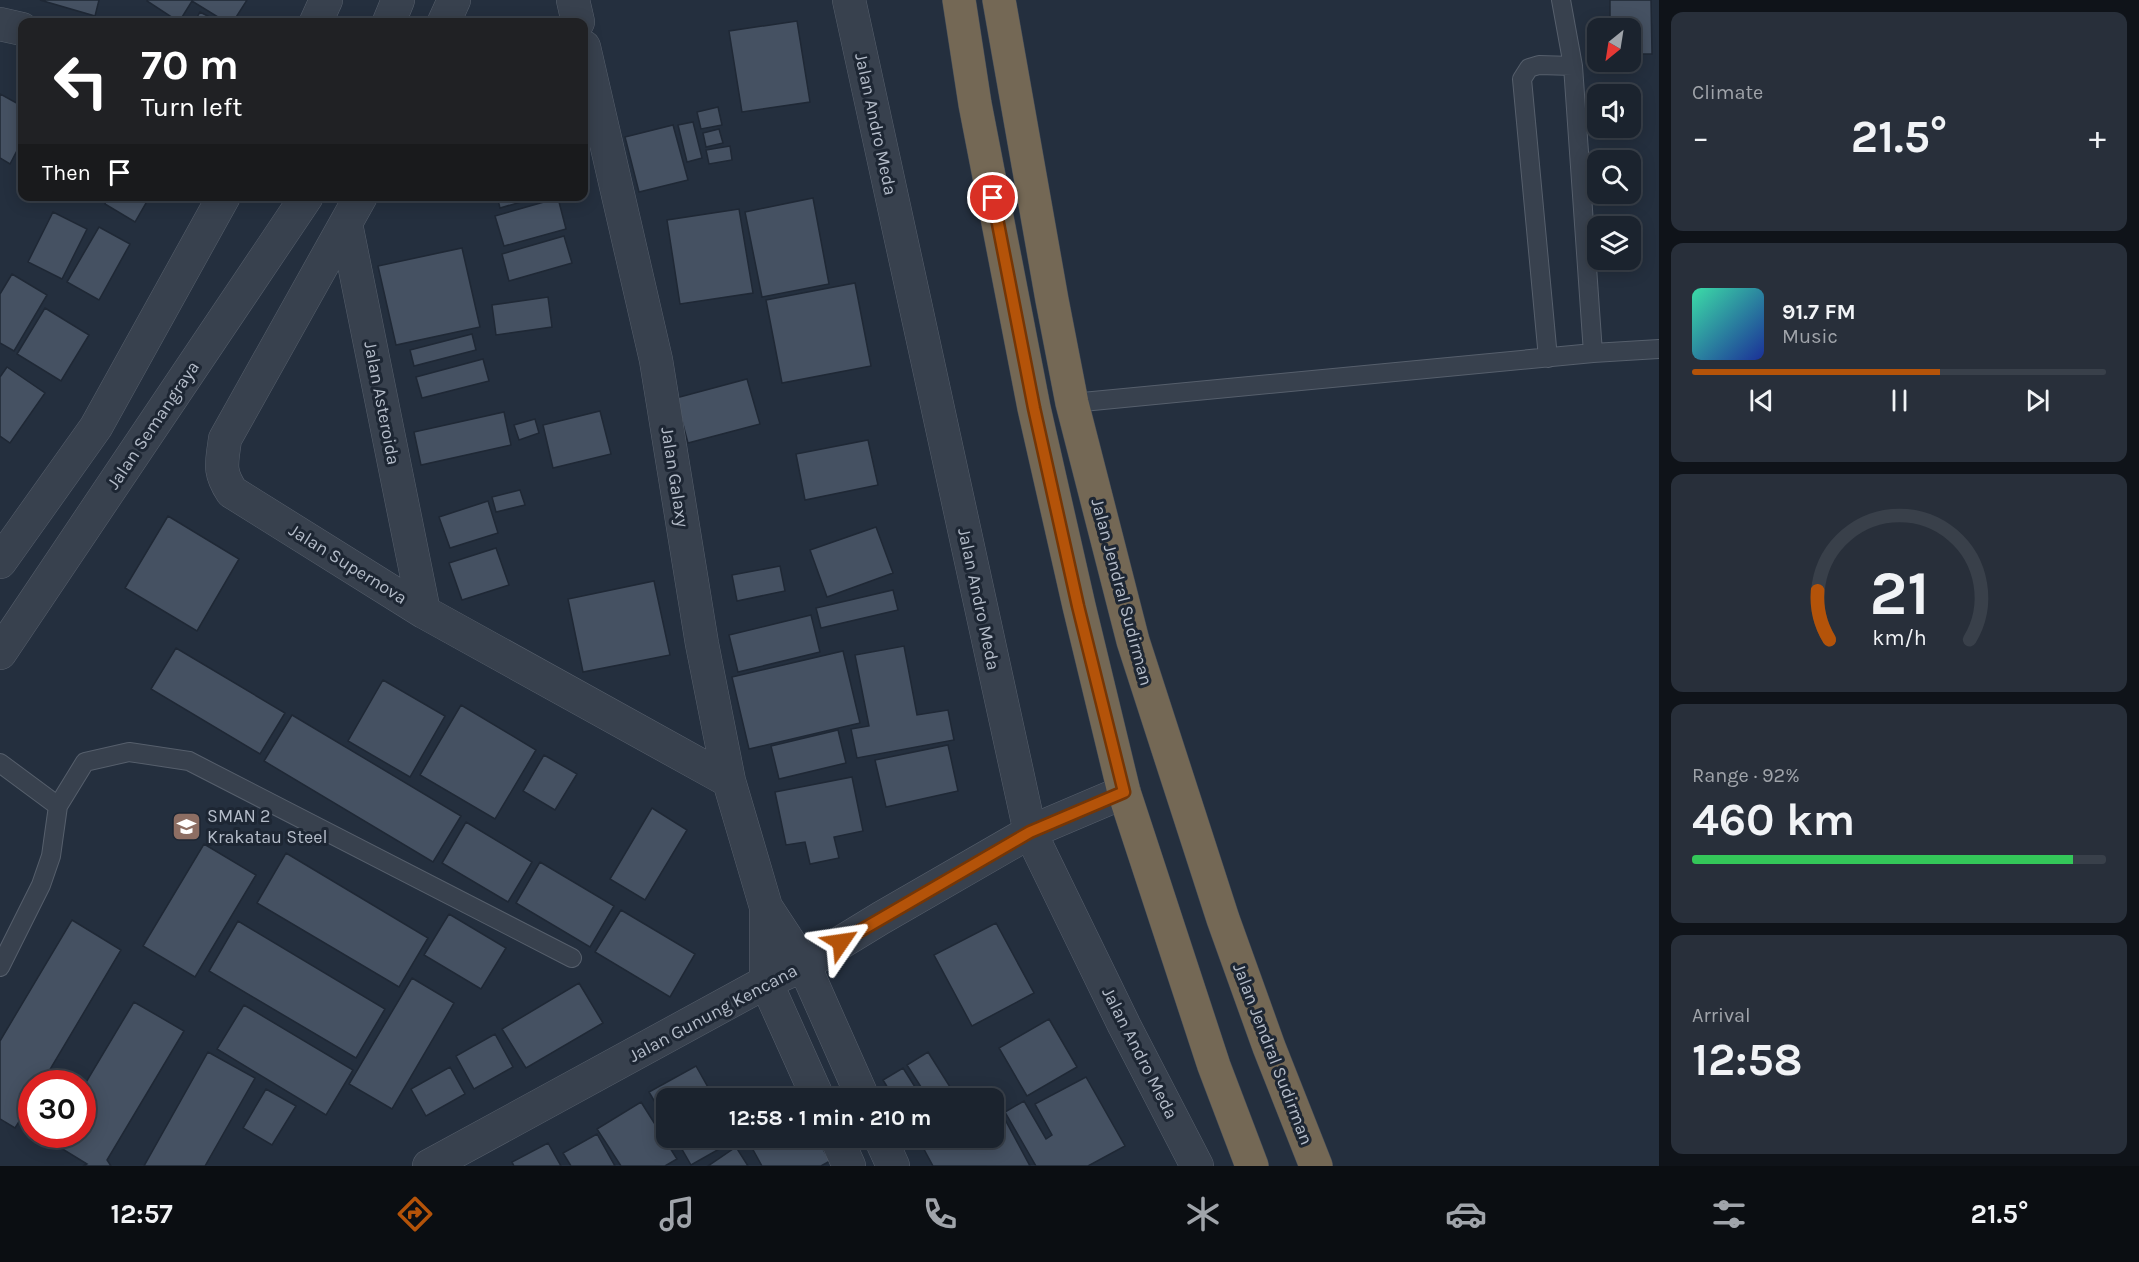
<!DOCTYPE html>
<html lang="en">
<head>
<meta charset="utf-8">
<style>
	:root { --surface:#1b232e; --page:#282f3a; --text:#f1f3f6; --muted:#a0a4aa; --line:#39404a; --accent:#b45309 }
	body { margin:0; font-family:Karla,sans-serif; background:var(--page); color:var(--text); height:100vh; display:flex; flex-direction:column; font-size:22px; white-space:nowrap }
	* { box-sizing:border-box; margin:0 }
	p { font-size:20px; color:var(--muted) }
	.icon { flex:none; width:33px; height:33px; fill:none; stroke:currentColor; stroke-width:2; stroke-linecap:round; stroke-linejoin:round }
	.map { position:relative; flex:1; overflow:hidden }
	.sheet { display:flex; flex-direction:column; gap:12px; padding:12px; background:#0f1319; width:480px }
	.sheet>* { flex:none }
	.banner { position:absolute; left:18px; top:18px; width:570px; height:183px; border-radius:12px; box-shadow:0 3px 15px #0003,0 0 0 2px var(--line); background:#202124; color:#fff; overflow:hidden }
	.needle { width:39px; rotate:210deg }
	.tools { position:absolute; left:1587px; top:18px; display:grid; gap:12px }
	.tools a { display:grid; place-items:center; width:54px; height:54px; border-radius:12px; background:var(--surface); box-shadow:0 3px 15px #0003,0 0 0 2px var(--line); font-size:30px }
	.speed { position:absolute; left:18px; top:1070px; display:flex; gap:12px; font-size:30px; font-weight:700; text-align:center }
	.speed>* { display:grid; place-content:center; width:78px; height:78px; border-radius:50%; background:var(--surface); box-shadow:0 3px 15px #0003,0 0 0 2px var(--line); line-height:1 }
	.speed .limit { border:9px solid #d22; background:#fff; color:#111 }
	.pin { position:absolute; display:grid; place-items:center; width:51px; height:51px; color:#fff; margin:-26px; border:3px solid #fff; border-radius:50%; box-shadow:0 2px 6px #0007 }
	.me { position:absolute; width:66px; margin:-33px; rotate:58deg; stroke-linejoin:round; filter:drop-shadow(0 0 4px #0008) }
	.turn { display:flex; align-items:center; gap:21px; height:126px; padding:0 24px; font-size:27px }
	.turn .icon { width:78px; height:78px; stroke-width:2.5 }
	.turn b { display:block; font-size:42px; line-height:51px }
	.then { display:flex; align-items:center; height:57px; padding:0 24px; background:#0003; gap:12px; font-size:22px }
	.big { font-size:45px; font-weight:700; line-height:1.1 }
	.sheet .tile { flex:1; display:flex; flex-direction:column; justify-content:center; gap:9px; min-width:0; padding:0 21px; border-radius:12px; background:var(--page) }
	.sheet .dial { align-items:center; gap:0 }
	.dial svg { height:156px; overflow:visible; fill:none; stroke:var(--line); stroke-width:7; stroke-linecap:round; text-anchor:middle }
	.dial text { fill:var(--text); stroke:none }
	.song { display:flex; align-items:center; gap:18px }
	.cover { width:72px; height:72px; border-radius:9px; background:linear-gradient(135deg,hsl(160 70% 55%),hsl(230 70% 35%)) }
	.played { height:6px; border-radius:3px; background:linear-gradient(90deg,var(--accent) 60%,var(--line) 60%) }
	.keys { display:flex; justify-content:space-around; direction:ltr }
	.heat { display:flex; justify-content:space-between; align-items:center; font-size:33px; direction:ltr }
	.charge { height:9px; border-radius:4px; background:linear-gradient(90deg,#34c759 92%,var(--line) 0) }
	.trip { position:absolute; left:656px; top:1088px; width:348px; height:60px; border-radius:12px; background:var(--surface); box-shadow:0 3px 15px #0003,0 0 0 2px var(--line); font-weight:700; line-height:60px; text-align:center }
	.dock { display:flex; height:96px; justify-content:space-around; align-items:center; background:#0b0e12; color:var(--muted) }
	.dock .icon { width:42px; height:42px }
	.dock .active { color:var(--accent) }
	.dock b { font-size:27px; color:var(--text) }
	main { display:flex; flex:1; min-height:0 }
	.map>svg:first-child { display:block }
</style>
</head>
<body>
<main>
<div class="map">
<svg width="1659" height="1166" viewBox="0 0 1659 1166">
	<rect width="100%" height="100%" fill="#242f3e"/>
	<path fill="#455162" stroke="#1f2835" stroke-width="1.5" d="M40,0H99L95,16Z
		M148,0H247L233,22H226L192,1L179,22L147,1Z
		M1610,0H1651L1652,54H1630V28H1610Z
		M200,12L219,22H199L195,21Z
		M797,21L810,102L742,112L729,31Z
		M0,94L22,106V141L10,164L0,158Z
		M718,107L722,125L701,129L697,112Z
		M693,122L702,158L687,162L678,125Z
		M673,125L688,180L639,192L625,137Z
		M719,129L723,143L706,147L703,133Z
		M730,146L732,160L709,164L706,150Z
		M109,196H150L135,222L105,204Z
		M497,196H542L500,208Z
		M558,198L566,229L504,246L495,216Z
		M813,198L829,284L762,297L745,212Z
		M739,209L753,293L680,304L667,220Z
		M53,212L87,229L62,279L28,262Z
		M99,227L130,244L99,300L67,282Z
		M564,236L572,263L509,281L502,254Z
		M462,248L480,327L396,345L378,266Z
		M12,274L47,295L14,351L0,343V294Z
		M855,283L871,366L782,383L766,300Z
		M548,297L552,327L496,335L492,305Z
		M45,308L89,335L61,381L17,354Z
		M472,334L476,350L414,366L410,350Z
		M483,359L489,381L422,398L416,377Z
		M7,367L45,393L10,443L0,436V377Z
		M747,379L760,424L688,443L676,398Z
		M600,411L611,454L553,468L543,425Z
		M504,412L511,445L421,465L414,432Z
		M535,419L539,433L519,440L514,425Z
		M868,440L878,485L805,500L796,454Z
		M520,490L525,505L496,512L492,497Z
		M488,501L498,533L450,548L439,517Z
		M168,516L239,559L197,631L125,588Z
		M876,527L893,573L827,597L810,550Z
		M496,548L509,585L462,600L449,563Z
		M780,566L785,591L737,601L732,575Z
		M654,581L670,655L583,672L568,599Z
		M893,590L898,610L821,628L816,608Z
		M811,615L820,652L738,672L729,635Z
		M904,646L917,715L948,710L954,740L857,758L851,729L869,726L855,655Z
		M176,648L285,713L260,754L151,689Z
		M843,651L860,723L749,749L732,677Z
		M383,680L445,716L410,777L348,741Z
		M461,705L536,750L495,819L420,775Z
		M292,715L461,816L433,862L264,761Z
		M838,730L846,763L779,779L771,746Z
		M948,745L958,791L886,807L875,760Z
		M544,755L577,774L555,810L523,791Z
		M852,777L863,831L834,837L839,858L810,864L805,842L786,845L775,792Z
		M652,808L687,830L645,900L610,879Z
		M466,822L532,862L508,902L442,863Z
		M204,844L256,875L195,977L143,946Z
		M286,853L428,938L399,987L257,903Z
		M540,862L614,906L590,947L516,903Z
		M621,910L695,954L670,997L595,952Z
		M449,914L506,948L481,989L424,955Z
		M72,920L121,950L42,1083H32V1101L15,1128L0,1119V1041Z
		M238,921L385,1009L356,1058L209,971Z
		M996,923L1034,993L972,1026L934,955Z
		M412,978L454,1003L392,1109L349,1084Z
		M579,983L603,1023L526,1068L502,1029Z
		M134,1002L184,1031L107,1160L111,1166H83L87,1164L51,1142L56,1134H82V1089Z
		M244,1005L353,1070L326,1115L217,1049Z
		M1049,1019L1077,1067L1027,1096L999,1048Z
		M495,1034L513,1067L474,1089L456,1056Z
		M208,1052L255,1078L205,1166H144Z
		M928,1052L957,1098H928L907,1065Z
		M696,1066L714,1098H666V1121L649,1092Z
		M450,1067L465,1094L426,1116L411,1089Z
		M903,1068L922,1098H894L883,1080Z
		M1086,1077L1125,1146L1088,1166H1036L1005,1112L1024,1101L1046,1139L1052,1135L1035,1104Z
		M266,1089L296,1106L272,1145L243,1128Z
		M995,1101L1030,1166H933L919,1140L925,1137H993V1102Z
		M641,1102L677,1159L665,1166H621L597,1129Z
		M597,1134L615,1166H571L563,1153Z
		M675,1137H736L737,1139L691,1165Z
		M746,1137H816L830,1161L821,1166H762Z
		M548,1143L561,1166H514L512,1162Z
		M736,1147L748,1166H708Z"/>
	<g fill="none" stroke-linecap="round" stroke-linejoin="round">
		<defs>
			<path id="lane" d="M1593,353L1659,349
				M1548,358L1522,79L1529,68L1539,65L1573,66
				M1072,403L1593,353L1573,66L1561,0
				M0,763L58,806
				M0,967L41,885L51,856L58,806L85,762L129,752L189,761L572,958"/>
			<path id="street" d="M573,0L578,22
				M849,0L1030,832L1124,1025L1197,1166
				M316,22L326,0
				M389,22L398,0
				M444,22L454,0
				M0,24L22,29
				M584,47L656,360L702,644L729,781L766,907V982L818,1098
				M361,196L225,439C222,463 218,471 232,492L424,612L729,781
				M346,224L424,612
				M0,562L96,427L224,196
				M0,653L307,196
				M766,907L804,965L863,1098
				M836,1137L849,1166
				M880,1137L893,1166
				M429,1166L766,982L804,965L881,918L1030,832L1124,792"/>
			<path id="highway" d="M959,0L975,104L1034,408L1079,606L1124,792L1214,1066L1252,1166
				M999,0L1052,300L1072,403L1133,641L1223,919L1269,1047L1316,1166"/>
		</defs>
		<use href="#lane" stroke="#565f6c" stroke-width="20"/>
		<use href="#street" stroke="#565f6c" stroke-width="34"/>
		<use href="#highway" stroke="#434c59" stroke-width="34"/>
		<use href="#lane" stroke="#38414e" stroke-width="18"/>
		<use href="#street" stroke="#38414e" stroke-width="33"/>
		<use href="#highway" stroke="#746855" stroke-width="33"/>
	</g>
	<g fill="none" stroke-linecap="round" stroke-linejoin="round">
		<defs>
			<path id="route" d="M841,942L1030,832L1124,792L1078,606L1034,408L993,198"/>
		</defs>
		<use href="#route" stroke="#753606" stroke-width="15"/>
		<use href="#route" stroke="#b45309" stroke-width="10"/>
	</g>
	<defs>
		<symbol id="school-square" viewBox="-11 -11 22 22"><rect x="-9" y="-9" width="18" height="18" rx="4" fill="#8d6e63" stroke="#1d2633"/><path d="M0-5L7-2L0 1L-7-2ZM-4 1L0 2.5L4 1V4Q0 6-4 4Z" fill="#fff"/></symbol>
	</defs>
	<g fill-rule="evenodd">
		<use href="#school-square" x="170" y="810" width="33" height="33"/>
	</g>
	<g text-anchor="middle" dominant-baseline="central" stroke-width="6" stroke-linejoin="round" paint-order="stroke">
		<g font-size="18" fill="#b4bcc9" stroke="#1d2633">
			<text transform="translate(876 124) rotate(78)">Jalan Andro Meda</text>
			<text transform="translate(382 403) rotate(79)">Jalan Asteroida</text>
			<text transform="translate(153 425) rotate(-56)">Jalan Semangraya</text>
			<text transform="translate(675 477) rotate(81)">Jalan Galaxy</text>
			<text transform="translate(348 564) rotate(32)">Jalan Supernova</text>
			<text transform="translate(1122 592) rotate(75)">Jalan Jendral Sudirman</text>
			<text transform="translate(979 599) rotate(78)">Jalan Andro Meda</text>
			<text transform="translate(713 1013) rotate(-28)">Jalan Gunung Kencana</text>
			<text transform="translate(1140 1053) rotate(63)">Jalan Andro Meda</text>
			<text transform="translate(1273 1054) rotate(69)">Jalan Jendral Sudirman</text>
		</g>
		<g font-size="18" fill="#b4bcc9" stroke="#1d2633" text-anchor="start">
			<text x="207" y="816">SMAN 2<tspan x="207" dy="21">Krakatau Steel</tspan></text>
		</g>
	</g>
</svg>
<div class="tools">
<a><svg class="needle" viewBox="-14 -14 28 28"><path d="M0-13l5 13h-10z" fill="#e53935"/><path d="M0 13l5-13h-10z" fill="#a0a4aa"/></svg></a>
<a><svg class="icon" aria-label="sound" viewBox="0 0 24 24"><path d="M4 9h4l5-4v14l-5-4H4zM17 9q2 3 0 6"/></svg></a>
<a><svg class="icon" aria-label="search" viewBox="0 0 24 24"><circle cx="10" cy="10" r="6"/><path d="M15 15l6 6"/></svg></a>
<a><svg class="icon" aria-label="layers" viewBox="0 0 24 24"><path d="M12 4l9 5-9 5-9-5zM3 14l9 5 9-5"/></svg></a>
</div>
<div class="speed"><div class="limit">30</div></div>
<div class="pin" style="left:993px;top:198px;background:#d93025"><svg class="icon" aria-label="arrive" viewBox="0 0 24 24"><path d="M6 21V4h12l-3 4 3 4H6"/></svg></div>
<svg class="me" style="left:841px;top:942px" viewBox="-20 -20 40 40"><path d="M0-17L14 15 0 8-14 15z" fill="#b45309" stroke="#fff" stroke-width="4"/></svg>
<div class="trip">12:58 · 1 min · 210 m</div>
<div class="banner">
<div class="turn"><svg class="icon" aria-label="left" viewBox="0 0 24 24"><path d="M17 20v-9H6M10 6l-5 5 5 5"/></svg><div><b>70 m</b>Turn left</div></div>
<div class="then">Then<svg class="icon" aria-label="arrive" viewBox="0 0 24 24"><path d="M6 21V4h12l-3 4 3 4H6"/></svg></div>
</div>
</div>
<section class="sheet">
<div class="tile"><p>Climate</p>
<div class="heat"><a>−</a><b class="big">21.5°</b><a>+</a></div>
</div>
<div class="tile">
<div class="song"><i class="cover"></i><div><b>91.7 FM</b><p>Music</p></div></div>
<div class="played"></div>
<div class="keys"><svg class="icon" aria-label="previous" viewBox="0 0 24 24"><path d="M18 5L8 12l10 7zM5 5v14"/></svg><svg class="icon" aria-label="pause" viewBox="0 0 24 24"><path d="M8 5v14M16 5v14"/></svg><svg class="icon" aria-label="next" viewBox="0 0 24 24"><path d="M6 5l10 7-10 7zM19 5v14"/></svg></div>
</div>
<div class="tile dial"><svg viewBox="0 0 100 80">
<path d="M14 69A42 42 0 1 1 86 69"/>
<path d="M14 69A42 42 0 0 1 8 44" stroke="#b45309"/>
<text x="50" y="56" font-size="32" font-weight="700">21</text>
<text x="50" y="72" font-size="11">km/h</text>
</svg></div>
<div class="tile"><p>Range · 92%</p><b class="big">460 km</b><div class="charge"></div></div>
<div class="tile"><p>Arrival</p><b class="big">12:58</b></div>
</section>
</main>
<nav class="dock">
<b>12:57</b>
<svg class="icon active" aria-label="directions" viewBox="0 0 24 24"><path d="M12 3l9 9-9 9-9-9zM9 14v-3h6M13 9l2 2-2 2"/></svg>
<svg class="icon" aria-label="music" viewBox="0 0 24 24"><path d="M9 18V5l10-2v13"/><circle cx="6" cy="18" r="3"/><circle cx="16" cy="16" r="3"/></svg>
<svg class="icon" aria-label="phone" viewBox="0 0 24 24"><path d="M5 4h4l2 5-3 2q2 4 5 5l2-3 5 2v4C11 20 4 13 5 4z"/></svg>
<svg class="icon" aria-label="climate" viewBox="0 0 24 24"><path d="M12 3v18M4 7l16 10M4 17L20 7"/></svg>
<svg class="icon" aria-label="car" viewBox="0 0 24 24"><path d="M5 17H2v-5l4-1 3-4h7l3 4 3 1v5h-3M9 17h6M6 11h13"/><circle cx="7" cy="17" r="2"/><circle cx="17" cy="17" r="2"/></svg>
<svg class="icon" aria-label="filters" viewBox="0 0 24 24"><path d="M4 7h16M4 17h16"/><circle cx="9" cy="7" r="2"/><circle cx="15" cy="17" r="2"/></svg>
<b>21.5°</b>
</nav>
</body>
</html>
